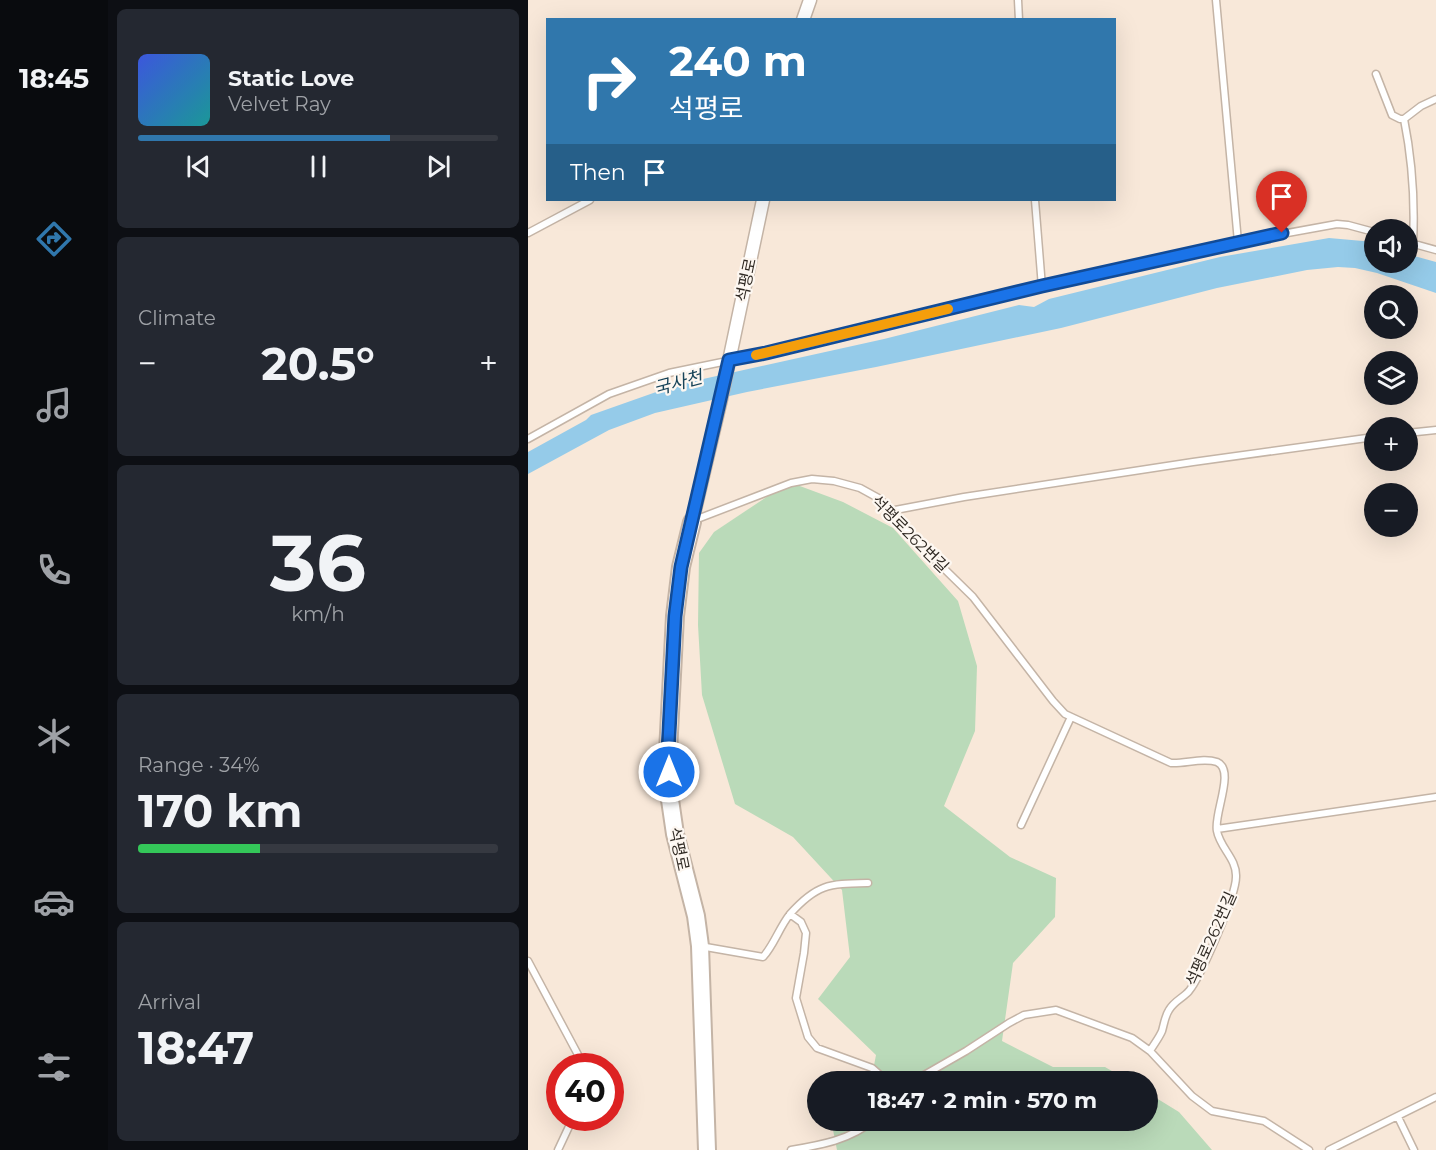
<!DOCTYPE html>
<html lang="en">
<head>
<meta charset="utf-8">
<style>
	:root { --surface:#171b24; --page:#242831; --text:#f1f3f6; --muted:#9ea1a6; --line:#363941; --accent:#3077ac }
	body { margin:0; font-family:Montserrat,"Noto Sans KR",sans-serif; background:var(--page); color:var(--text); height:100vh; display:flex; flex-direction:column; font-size:22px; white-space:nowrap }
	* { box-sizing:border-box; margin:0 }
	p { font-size:20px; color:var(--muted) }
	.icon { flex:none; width:33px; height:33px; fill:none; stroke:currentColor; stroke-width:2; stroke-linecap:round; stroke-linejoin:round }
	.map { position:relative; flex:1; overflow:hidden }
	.panel { display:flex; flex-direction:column; gap:9px; padding:9px; background:#0d0f14; width:420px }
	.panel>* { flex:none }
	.banner { position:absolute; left:18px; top:18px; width:570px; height:183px; border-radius:0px; box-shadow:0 6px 24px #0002; background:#3077ac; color:#fff; overflow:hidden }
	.fabs { position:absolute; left:836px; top:219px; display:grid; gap:12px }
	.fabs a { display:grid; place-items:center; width:54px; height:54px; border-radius:50%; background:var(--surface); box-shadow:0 6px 24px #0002; font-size:30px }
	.speed { position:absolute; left:18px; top:1053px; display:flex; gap:12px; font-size:30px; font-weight:700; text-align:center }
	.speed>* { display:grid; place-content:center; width:78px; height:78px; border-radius:50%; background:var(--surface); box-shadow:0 6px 24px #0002; line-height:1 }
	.speed .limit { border:9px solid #d22; background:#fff; color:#111 }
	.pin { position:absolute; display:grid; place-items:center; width:51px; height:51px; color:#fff; margin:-62px -26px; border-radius:50% 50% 50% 0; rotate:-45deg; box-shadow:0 0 6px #0007 }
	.pin .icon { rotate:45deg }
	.me { position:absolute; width:66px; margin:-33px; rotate:0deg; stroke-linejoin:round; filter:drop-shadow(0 0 4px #0008) }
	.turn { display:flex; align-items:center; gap:21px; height:126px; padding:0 24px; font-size:27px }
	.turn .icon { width:78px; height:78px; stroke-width:2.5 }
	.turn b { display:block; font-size:42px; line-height:51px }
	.then { display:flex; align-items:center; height:57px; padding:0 24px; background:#0003; gap:12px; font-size:22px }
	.big { font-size:45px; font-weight:700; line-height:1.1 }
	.panel .widget { flex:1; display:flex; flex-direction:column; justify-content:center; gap:9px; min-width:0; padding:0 21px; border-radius:9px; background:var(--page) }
	.panel .dial { align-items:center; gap:0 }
	.dial b { font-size:78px; line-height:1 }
	.song { display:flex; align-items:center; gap:18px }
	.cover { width:72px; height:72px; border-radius:9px; background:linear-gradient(135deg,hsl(230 70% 55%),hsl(180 70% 35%)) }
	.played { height:6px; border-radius:3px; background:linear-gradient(90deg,var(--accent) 70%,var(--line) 70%) }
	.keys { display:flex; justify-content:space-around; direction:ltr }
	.heat { display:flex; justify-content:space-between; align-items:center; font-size:33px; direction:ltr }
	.charge { height:9px; border-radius:4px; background:linear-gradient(90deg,#34c759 34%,var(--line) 0) }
	.trip { position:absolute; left:279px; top:1071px; width:351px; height:60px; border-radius:30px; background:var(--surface); box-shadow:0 6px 24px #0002; font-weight:700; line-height:60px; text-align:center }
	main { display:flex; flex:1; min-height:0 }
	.menu { display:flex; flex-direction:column; width:108px; justify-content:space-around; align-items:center; background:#090b0e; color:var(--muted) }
	.menu .icon { width:42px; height:42px }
	.menu .selected { color:var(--accent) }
	.menu b { font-size:27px; color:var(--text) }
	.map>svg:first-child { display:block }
</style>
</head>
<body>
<main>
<nav class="menu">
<b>18:45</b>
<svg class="icon selected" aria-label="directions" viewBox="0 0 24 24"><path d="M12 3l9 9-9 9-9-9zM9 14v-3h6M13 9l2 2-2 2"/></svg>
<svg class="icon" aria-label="music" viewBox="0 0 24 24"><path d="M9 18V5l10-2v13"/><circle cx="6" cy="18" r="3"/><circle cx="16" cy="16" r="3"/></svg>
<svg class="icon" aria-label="phone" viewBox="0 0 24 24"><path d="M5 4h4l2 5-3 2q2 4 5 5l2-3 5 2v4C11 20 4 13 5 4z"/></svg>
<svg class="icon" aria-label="climate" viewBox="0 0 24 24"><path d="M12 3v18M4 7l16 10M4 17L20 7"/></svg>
<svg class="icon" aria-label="car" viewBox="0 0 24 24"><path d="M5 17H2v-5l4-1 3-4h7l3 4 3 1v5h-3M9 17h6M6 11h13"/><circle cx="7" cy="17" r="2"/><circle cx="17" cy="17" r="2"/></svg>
<svg class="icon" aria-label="filters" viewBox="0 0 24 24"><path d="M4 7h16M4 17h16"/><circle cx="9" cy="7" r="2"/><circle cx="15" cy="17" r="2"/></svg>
</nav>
<section class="panel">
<div class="widget">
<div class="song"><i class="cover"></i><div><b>Static Love</b><p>Velvet Ray</p></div></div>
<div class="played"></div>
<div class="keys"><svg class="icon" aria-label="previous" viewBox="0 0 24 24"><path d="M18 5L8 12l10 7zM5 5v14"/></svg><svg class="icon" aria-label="pause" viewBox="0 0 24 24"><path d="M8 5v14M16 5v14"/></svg><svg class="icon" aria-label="next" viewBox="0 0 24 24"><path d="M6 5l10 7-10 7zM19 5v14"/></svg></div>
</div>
<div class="widget"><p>Climate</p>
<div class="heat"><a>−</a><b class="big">20.5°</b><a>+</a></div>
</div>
<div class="widget dial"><b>36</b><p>km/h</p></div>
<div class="widget"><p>Range · 34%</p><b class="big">170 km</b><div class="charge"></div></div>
<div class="widget"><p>Arrival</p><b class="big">18:47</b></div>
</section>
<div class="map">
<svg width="908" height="1150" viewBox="0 0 908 1150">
	<rect width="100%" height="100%" fill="#f8e8d9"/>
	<path fill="#badab9" d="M261,482L315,502L365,528L430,601L449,666L447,731L416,806L482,857L528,878L527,917L485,963L474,1041L525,1067H577L601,1081H343L348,1055L290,999L322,957L314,890L265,837L207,804L174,695L170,625L171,553L186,532Z
		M620,1093L651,1112L684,1150H309L305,1130L315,1120H620Z"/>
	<path fill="#95cbe9" d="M801,238L846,242V262H879V254L908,262V293L849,273L827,268L810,267L779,270L689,288L533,328L348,367L219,392L127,413L81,430L0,474V452L58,420L63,415L148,385L356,339L491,305L506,307L521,299L692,257Z"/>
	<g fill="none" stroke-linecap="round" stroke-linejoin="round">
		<defs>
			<path id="lane" d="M490,0L491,20
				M688,0L710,242
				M848,74L864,115L872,119H876
				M507,200L514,287
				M0,233L62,200
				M879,242L908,250
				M885,244C887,203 884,159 876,119L893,106L908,99
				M879,433L908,430
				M0,439L81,394L141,373L238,353L514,287L710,242L809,224L820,225L846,232
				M362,511L436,497L665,462L846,437
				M164,521L263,483L284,479L306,481L332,488L352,499L393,546L445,597L525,701L537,714L643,763C657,764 675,757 689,762C708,770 685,815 689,831C692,848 709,859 708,877C708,896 673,976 661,991C655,998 646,1001 641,1010C637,1016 636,1024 634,1031C631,1038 626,1044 622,1051
				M493,825L543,717
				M689,829L908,797
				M262,914C289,884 300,884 340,883
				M172,946L235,957C246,945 251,928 262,914L273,922L278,933L276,953L268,998L280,1037L289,1048L344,1068L360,1082
				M0,961L56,1066
				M384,1082L438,1051L481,1023L496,1015L528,1010L604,1038L622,1051L664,1096L684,1111L736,1121L781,1150
				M870,1117L886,1150
				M30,1150L45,1118
				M263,1150C293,1145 322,1140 346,1120
				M801,1150L908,1097"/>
			<path id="street" d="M275,20L282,0
				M164,522L193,399L235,200"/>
			<path id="secondary" d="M164,522L153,567L147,616L140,752L141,793L147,834L168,916L172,946L179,1150"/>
		</defs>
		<use href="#lane" stroke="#c4b4a6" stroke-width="9"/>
		<use href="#street" stroke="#c4b4a6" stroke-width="15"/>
		<use href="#secondary" stroke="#c4b4a6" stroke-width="20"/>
		<use href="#lane" stroke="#fff" stroke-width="6"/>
		<use href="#street" stroke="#fff" stroke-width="12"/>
		<use href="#secondary" stroke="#fff" stroke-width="16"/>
	</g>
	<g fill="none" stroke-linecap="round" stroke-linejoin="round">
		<defs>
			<path id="route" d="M141,772L140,752L147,616L153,567L201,360L238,353L514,286L754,233"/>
		</defs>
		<use href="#route" stroke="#114b97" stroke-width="15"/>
		<use href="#route" stroke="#1a73e8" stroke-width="10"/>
		<path stroke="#f59e0b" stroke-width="10" d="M228,355L420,309"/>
	</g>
	<g text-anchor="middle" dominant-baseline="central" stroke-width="4.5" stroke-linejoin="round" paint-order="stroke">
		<g font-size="16" fill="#312b25" stroke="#fdf7f1">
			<text transform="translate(218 280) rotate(-78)">석평로</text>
			<text transform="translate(382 534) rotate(45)">석평로262번길</text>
			<text transform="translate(151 849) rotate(78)">석평로</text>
			<text transform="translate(683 939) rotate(-66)">석평로262번길</text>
		</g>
		<g font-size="18" font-style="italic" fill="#184459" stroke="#fdf7f1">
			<text transform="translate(150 383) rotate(-15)">국사천</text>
		</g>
	</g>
</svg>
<div class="fabs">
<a><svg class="icon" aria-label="sound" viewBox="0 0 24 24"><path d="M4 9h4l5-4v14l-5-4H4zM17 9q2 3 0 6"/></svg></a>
<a><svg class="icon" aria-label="search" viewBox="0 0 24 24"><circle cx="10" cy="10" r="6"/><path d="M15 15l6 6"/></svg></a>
<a><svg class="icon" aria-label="layers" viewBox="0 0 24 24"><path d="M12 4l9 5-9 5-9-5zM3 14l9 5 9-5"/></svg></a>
<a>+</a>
<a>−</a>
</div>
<div class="speed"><div class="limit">40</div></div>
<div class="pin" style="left:754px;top:233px;background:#d93025"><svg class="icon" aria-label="arrive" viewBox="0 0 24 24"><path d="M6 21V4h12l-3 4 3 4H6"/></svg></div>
<svg class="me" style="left:141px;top:772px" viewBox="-20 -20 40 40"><circle r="17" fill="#1a73e8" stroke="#fff" stroke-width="3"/><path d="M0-11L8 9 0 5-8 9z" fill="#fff"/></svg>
<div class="trip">18:47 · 2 min · 570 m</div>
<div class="banner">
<div class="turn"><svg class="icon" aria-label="right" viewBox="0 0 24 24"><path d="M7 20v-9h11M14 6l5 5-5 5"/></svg><div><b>240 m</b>석평로</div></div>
<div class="then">Then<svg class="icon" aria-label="arrive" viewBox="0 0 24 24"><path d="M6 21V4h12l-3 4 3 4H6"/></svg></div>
</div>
</div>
</main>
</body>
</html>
